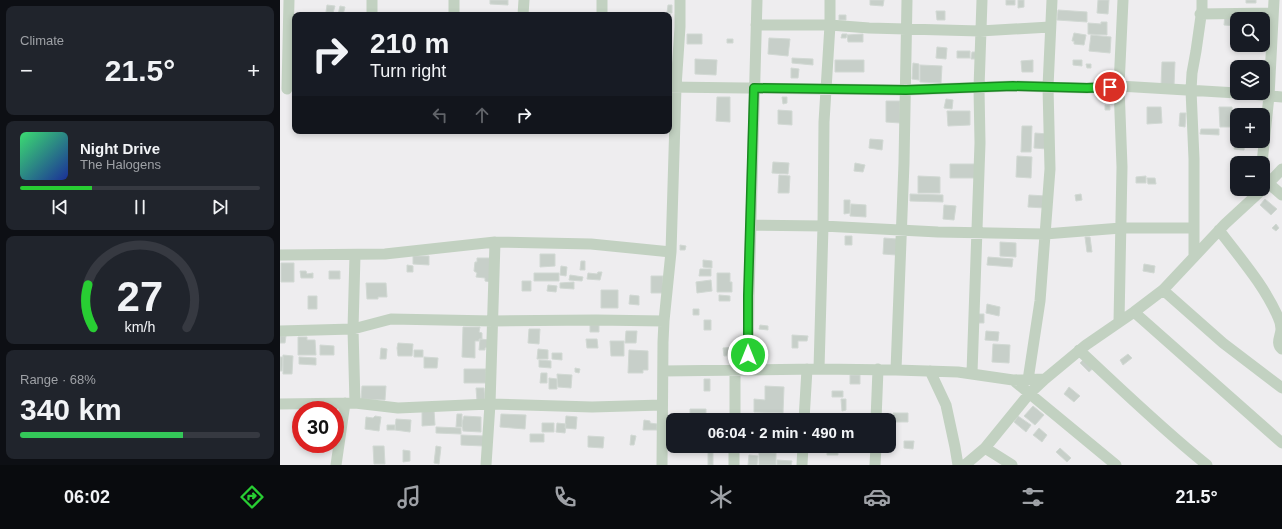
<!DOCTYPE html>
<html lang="en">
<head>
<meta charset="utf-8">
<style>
	:root { --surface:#171b24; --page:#20242c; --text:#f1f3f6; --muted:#9ea1a6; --line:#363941; --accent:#28ce33 }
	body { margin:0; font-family:Arial,sans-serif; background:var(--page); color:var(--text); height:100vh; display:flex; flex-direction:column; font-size:15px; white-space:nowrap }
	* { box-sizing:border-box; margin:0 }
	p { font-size:13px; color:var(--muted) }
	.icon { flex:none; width:22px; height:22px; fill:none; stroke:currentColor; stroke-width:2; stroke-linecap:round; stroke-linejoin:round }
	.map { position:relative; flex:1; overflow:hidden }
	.sheet { display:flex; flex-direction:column; gap:6px; padding:6px; background:#0d0f14; width:280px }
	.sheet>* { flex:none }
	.banner { position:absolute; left:12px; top:12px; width:380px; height:122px; border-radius:8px; box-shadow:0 2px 6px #0003; background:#171b24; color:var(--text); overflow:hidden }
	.controls { position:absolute; left:950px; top:12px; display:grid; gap:8px }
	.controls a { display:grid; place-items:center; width:40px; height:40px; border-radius:8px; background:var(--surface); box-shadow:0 2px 6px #0003; font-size:20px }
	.speed { position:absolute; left:12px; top:401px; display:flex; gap:8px; font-size:20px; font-weight:700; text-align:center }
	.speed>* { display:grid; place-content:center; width:52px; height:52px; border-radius:50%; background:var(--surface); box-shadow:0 2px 6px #0003; line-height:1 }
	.speed .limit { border:6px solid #d22; background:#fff; color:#111 }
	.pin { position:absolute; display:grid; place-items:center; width:34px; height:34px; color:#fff; margin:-17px; border:2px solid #fff; border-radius:50%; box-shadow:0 1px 4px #0007 }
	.me { position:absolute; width:44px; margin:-22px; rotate:0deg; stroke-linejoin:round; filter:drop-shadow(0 0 3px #0008) }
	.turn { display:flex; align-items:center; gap:14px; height:84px; padding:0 12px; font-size:18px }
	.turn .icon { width:52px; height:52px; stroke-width:2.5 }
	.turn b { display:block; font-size:28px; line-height:34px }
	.lanes { display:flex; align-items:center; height:38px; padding:0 12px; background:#0003; justify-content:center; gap:20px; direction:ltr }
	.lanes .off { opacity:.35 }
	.big { font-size:30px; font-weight:800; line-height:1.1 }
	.sheet .card { flex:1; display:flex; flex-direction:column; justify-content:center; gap:6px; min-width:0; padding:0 14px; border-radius:8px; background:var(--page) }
	.sheet .dial { align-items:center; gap:0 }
	.dial svg { height:104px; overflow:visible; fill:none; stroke:var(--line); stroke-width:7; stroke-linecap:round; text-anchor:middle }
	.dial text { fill:var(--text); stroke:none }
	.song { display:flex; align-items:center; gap:12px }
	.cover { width:48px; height:48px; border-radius:6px; background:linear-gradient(135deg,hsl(140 70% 55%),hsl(230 70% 35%)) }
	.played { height:4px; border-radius:2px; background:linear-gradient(90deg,var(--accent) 30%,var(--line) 30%) }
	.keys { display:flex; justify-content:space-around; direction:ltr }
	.heat { display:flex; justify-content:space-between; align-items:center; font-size:22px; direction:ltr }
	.charge { height:6px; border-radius:3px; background:linear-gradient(90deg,#34c759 68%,var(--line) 0) }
	.trip { position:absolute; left:386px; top:413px; width:230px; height:40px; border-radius:8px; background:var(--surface); box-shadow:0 2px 6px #0003; font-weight:800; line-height:40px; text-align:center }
	.tabs { display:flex; height:64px; justify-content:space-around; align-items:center; background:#090b0e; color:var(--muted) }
	.tabs .icon { width:28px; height:28px }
	.tabs .selected { color:var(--accent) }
	.tabs b { font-size:18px; color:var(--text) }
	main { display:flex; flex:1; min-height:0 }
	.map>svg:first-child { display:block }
</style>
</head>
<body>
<main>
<section class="sheet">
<div class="card"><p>Climate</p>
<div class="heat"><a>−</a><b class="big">21.5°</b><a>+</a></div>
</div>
<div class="card">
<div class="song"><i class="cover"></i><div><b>Night Drive</b><p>The Halogens</p></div></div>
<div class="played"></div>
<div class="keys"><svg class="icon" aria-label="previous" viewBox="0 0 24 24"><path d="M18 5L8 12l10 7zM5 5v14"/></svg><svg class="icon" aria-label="pause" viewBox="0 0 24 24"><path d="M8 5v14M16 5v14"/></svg><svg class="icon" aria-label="next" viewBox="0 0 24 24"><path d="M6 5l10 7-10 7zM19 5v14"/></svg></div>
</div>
<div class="card dial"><svg viewBox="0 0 100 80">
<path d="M14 69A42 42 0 1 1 86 69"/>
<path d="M14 69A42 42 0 0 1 10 36" stroke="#28ce33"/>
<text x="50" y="56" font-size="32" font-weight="700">27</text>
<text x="50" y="72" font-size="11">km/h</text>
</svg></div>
<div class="card"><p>Range · 68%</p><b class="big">340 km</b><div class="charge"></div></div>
</section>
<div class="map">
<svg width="1002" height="465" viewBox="0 0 1002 465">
	<rect width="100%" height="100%" fill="#eeedef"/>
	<path fill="#c7cfc9" stroke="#d1d8d3" d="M210,0H228V5L210,4Z
		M590,0H604L603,6L590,5Z
		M726,0H735V5H726Z
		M738,0H744V7L738,8Z
		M818,0H829L828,14L817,13Z
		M966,0H976V3H966Z
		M47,5L55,6L53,13L46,12Z
		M388,5H392V13H387Z
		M60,6L65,7L63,15H58Z
		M778,10L807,12V22L777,20Z
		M656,11H665V20H657Z
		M945,14L957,15L956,26L944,25Z
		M559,15H566V20H559Z
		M821,22H827V35L808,34V23L821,24Z
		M794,33L806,35L804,45L794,44V41H792Z
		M407,34H422V44H407Z
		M562,34H567L566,38H561Z
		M583,34V42H568L567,35Z
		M811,35L831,37L830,53L809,51Z
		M489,38L510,39L508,56L488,54Z
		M447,39H453V43H447Z
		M657,47L667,48L666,59L656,58Z
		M677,51H690V58H677Z
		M692,52H696L695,59H691Z
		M512,58L533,59V65L512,63Z
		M415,59L437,60L436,75L415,74Z
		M555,60H584V72H555Z
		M753,60V72H742L741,61Z
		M793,60H802V66L793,65Z
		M882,62H895L894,86H881Z
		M633,63L639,64V80L632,79Z
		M806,64H811V68H807Z
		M640,65L662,66L661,83L640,82Z
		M511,68L519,69L518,78H511Z
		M437,97H450V122L436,121Z
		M502,97H507V103L503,104Z
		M666,99L673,100L672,109L664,108Z
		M606,101H620V123L606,122Z
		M825,105L830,106V110H825Z
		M867,107H881L882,123L867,124Z
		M939,107H952L953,127H940Z
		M498,110L512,111V125L498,124Z
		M667,111H690V125L668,126Z
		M900,113H906L905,127L899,126Z
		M742,126H752L751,152H741Z
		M921,129H939V135L920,134Z
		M755,133L768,134L767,149L754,148Z
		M590,139L603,140L602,150L589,148Z
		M955,140L965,141L964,150L954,149Z
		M737,156L752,157L751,178L736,177Z
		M493,162L509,163L508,174L492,173Z
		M575,163L585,165L583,172L574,171Z
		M670,164H695V178H670Z
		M499,175L510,176L509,193H498Z
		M638,176L660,177V193H638Z
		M866,176V183H856V177Z
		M867,178H875L876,184H868Z
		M630,194L663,195V202L630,201Z
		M801,194L802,200L796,201L795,195Z
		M749,195L766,196L765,208L748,207Z
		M985,199L997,209L991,215L980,205Z
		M564,200H570V213L564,214Z
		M571,204L586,205V217L570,216Z
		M664,205L676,206L674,220L663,219Z
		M996,224L999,228L996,231L992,228Z
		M565,236H572V245H565Z
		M805,237H810L812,252H807Z
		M604,238L617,239L616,255L603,254Z
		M720,242L736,243V257L720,256Z
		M400,245L406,246L405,250H400Z
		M260,254H275V266L260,267Z
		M133,256H149V265L133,264Z
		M708,257L733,259L732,267L707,265Z
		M197,258H212L210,282L205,281V278L196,277L197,273L194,271L195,262H197Z
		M423,260L432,261V268L423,267Z
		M301,261H305V270H300Z
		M1,263H14V282H1Z
		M864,264L875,266L874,273L863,271Z
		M127,265L133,266V272H127Z
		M281,266L287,267L286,276L280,275Z
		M420,269H431V276H419Z
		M20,271H26L27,274L33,273V278H21Z
		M49,271H60V279H49Z
		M318,272H322L320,280L307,279L308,273L317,274Z
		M254,273H279V281H254Z
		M437,273H450V282H452V292H437Z
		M290,275L303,277L302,281L289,280Z
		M371,276H383V293H371Z
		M431,280L432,291L417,293L416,282Z
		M242,281H251V291H242Z
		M294,282V289L280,288V283Z
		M86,283H106L107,297H98V299H87Z
		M268,285L277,286L276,292L267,291Z
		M321,290H338V308H321Z
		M350,295L359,296V305L349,304Z
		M439,295L450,296V301H439Z
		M28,296H37V309H28Z
		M707,304L720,307L719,316L706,313Z
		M413,309H419V315H413Z
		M696,314H704V323H696Z
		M424,320H431V330H424Z
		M310,325H319V332H310Z
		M480,325L488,326V330L479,329Z
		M183,327H200L199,332L202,333V339H199V341H195V358L182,357Z
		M249,329H260L259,344L248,343Z
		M346,331H357L356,343H345Z
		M706,331L719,332L718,341L705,340Z
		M512,335L528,336L527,341H518V348H512Z
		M0,336H6L5,343H0Z
		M18,337H27V340H35L36,355H18Z
		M200,339L210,340L209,347L205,348V350H199Z
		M306,339H317L318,348H307Z
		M330,341H344V356H331Z
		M118,343L133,344L132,356H118L117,348Z
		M713,344L730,345L729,363L712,362Z
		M40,345L54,346V355H40Z
		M456,347L457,355L444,356L443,348Z
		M101,348L107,349L106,359H100Z
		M258,349L268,350V359H257Z
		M134,350H143V357H134Z
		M349,350L368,351V370H363V373H348Z
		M272,353H282V360L272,359Z
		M848,354L852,358L843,365L840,360Z
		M3,355L13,356L12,374H3Z
		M808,355L817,365L809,372L800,363Z
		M0,357H3L2,371H0Z
		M19,357L36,358V365L19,364Z
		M144,357L158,358L157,368H144Z
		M259,360L271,361V368L259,367Z
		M295,368L300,369L299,373L295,372Z
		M184,369H206V383H184Z
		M261,373H267V383H260Z
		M277,374L292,375L291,388L278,387Z
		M570,375H580V384H570Z
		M269,378L277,379V389H269Z
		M424,379H430V391H424Z
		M82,386H106L105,400L81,399Z
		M485,386L504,387L503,413L474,412V399L485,400Z
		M789,387L800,396L794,402L784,394Z
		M196,388H204L205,401H197Z
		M552,391H563V397H552Z
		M561,399H566V410L562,411Z
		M753,406L764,415L755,425L744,416Z
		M410,409H426V420H410Z
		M154,410L155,425L142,426V412Z
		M613,413H628V422H613Z
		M177,414H182V427H176Z
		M221,414L246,415L245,429L220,427Z
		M95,416L101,417L99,431L85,429L86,417L93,418Z
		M184,416L201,417V432L183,431L182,423Z
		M286,416L297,417L296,429L285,428Z
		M738,416L751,425L746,432L734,422Z
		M116,419L131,420L130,432L115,430Z
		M364,420L370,421V423L377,424V430H363Z
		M262,423H274V432H262Z
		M277,423L286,424L285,433L276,432Z
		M107,425H115V430H107Z
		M156,427L181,428V434L156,433Z
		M759,428L767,435L762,442L753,435Z
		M250,434H264V442H250Z
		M181,435L205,436L204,446L181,445Z
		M351,435L356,436L354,445H350Z
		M308,436L324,437L323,448L308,447Z
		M624,441H634L633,449L624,448Z
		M93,446H104L105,464H94Z
		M156,446L161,447L159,464L154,463Z
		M483,446H497V448L482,447Z
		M539,446H551V448L539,449Z
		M780,448L791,458L787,462L776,452Z
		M123,450L130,451V461L123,462Z
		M428,450L433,451V465H428Z
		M547,450L558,451V455H547Z
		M479,452L496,453V465H479Z
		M469,455L478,456L477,465H468Z
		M497,460L512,461L511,465H497Z"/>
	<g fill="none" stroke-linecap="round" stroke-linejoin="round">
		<path stroke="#c2d1c1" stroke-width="11" d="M92,0V15
			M174,0V15
			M920,14L993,13
			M243,15L244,0
			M322,15V0
			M476,25H550L589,28L700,31L770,27
			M389,87L626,90L733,86L807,88L839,86L957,93
			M7,89L9,0
			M960,93L1002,97
			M982,163L989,96L994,0
			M988,183L1002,195
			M983,189L1002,169
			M471,225L543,226L658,232L765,234L841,228H913
			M939,230C960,258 984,285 998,317C1000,321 1001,325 1001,329C1001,336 995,343 1002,349
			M0,255L105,254L215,242L311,244L391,252
			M75,255L73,329L75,403
			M914,257V159L911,90L912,73L916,51L922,9V0
			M883,290L943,343L1002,388
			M854,312L1002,443
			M839,322L842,167L839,86L843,0
			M0,331L73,329L111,319L213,321L316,320L384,321
			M799,350C841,389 882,429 927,465
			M539,369L543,226L544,122L550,25V0
			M468,370L469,296L477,0
			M616,370L624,163L627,0
			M383,371L539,369L616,370L678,372L733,380L765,379
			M650,371L666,405L675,447L678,465
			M692,373L700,143L699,88L702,0
			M733,380L836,465
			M748,380L760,301L770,169L768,87L772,0
			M0,404L75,403L118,408L210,404L312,407L382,405
			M455,420V370
			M524,420L527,369
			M596,420L598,369
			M705,448L732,465
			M56,465L65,403
			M206,465L210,404L215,242
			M382,465L383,342L384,321L391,252L396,87L400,27V0
			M454,465V446
			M522,465L523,446
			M595,465L596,446
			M685,465L705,448L749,394L765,379L806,345L854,312L883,290L945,224L983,189"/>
	</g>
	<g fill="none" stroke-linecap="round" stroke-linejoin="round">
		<defs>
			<path id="route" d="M468,355V296L474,88L626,90L733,86L807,88L830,87"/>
		</defs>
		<use href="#route" stroke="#1a8621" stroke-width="10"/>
		<use href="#route" stroke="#28ce33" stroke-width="7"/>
	</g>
</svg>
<div class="controls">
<a><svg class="icon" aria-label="search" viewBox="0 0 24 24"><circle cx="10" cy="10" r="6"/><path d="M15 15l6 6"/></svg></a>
<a><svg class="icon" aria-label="layers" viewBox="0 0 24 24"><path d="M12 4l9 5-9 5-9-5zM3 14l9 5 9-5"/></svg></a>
<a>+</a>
<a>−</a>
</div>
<div class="speed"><div class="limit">30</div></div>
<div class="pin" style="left:830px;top:87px;background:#d93025"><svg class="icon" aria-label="arrive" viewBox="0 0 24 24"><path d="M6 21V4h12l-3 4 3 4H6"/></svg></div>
<svg class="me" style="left:468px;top:355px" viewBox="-20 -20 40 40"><circle r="17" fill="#28ce33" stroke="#fff" stroke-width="3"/><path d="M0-11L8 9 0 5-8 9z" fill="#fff"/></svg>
<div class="trip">06:04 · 2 min · 490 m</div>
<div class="banner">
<div class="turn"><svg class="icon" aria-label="right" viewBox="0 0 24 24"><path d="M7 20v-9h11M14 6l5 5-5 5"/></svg><div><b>210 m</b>Turn right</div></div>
<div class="lanes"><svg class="icon off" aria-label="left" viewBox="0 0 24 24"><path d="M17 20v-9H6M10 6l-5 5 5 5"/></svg><svg class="icon off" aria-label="ahead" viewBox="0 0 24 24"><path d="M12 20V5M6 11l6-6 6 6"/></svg><svg class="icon" aria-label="right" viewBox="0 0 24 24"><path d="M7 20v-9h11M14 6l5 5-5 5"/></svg></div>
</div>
</div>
</main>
<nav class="tabs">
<b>06:02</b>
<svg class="icon selected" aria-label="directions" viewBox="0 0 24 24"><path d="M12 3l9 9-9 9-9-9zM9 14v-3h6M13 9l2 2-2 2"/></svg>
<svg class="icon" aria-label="music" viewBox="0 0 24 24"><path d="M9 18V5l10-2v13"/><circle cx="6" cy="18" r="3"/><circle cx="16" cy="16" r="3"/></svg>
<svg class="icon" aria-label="phone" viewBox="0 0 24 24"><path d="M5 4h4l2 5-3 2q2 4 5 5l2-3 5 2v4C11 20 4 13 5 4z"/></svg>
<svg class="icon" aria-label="climate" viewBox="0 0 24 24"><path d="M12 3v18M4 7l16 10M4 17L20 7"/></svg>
<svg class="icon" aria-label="car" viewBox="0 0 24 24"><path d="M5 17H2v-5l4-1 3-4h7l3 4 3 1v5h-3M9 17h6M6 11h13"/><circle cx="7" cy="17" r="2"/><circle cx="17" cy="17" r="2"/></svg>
<svg class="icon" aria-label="filters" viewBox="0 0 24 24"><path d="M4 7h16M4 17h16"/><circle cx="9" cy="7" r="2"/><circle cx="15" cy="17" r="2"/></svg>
<b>21.5°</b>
</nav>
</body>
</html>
